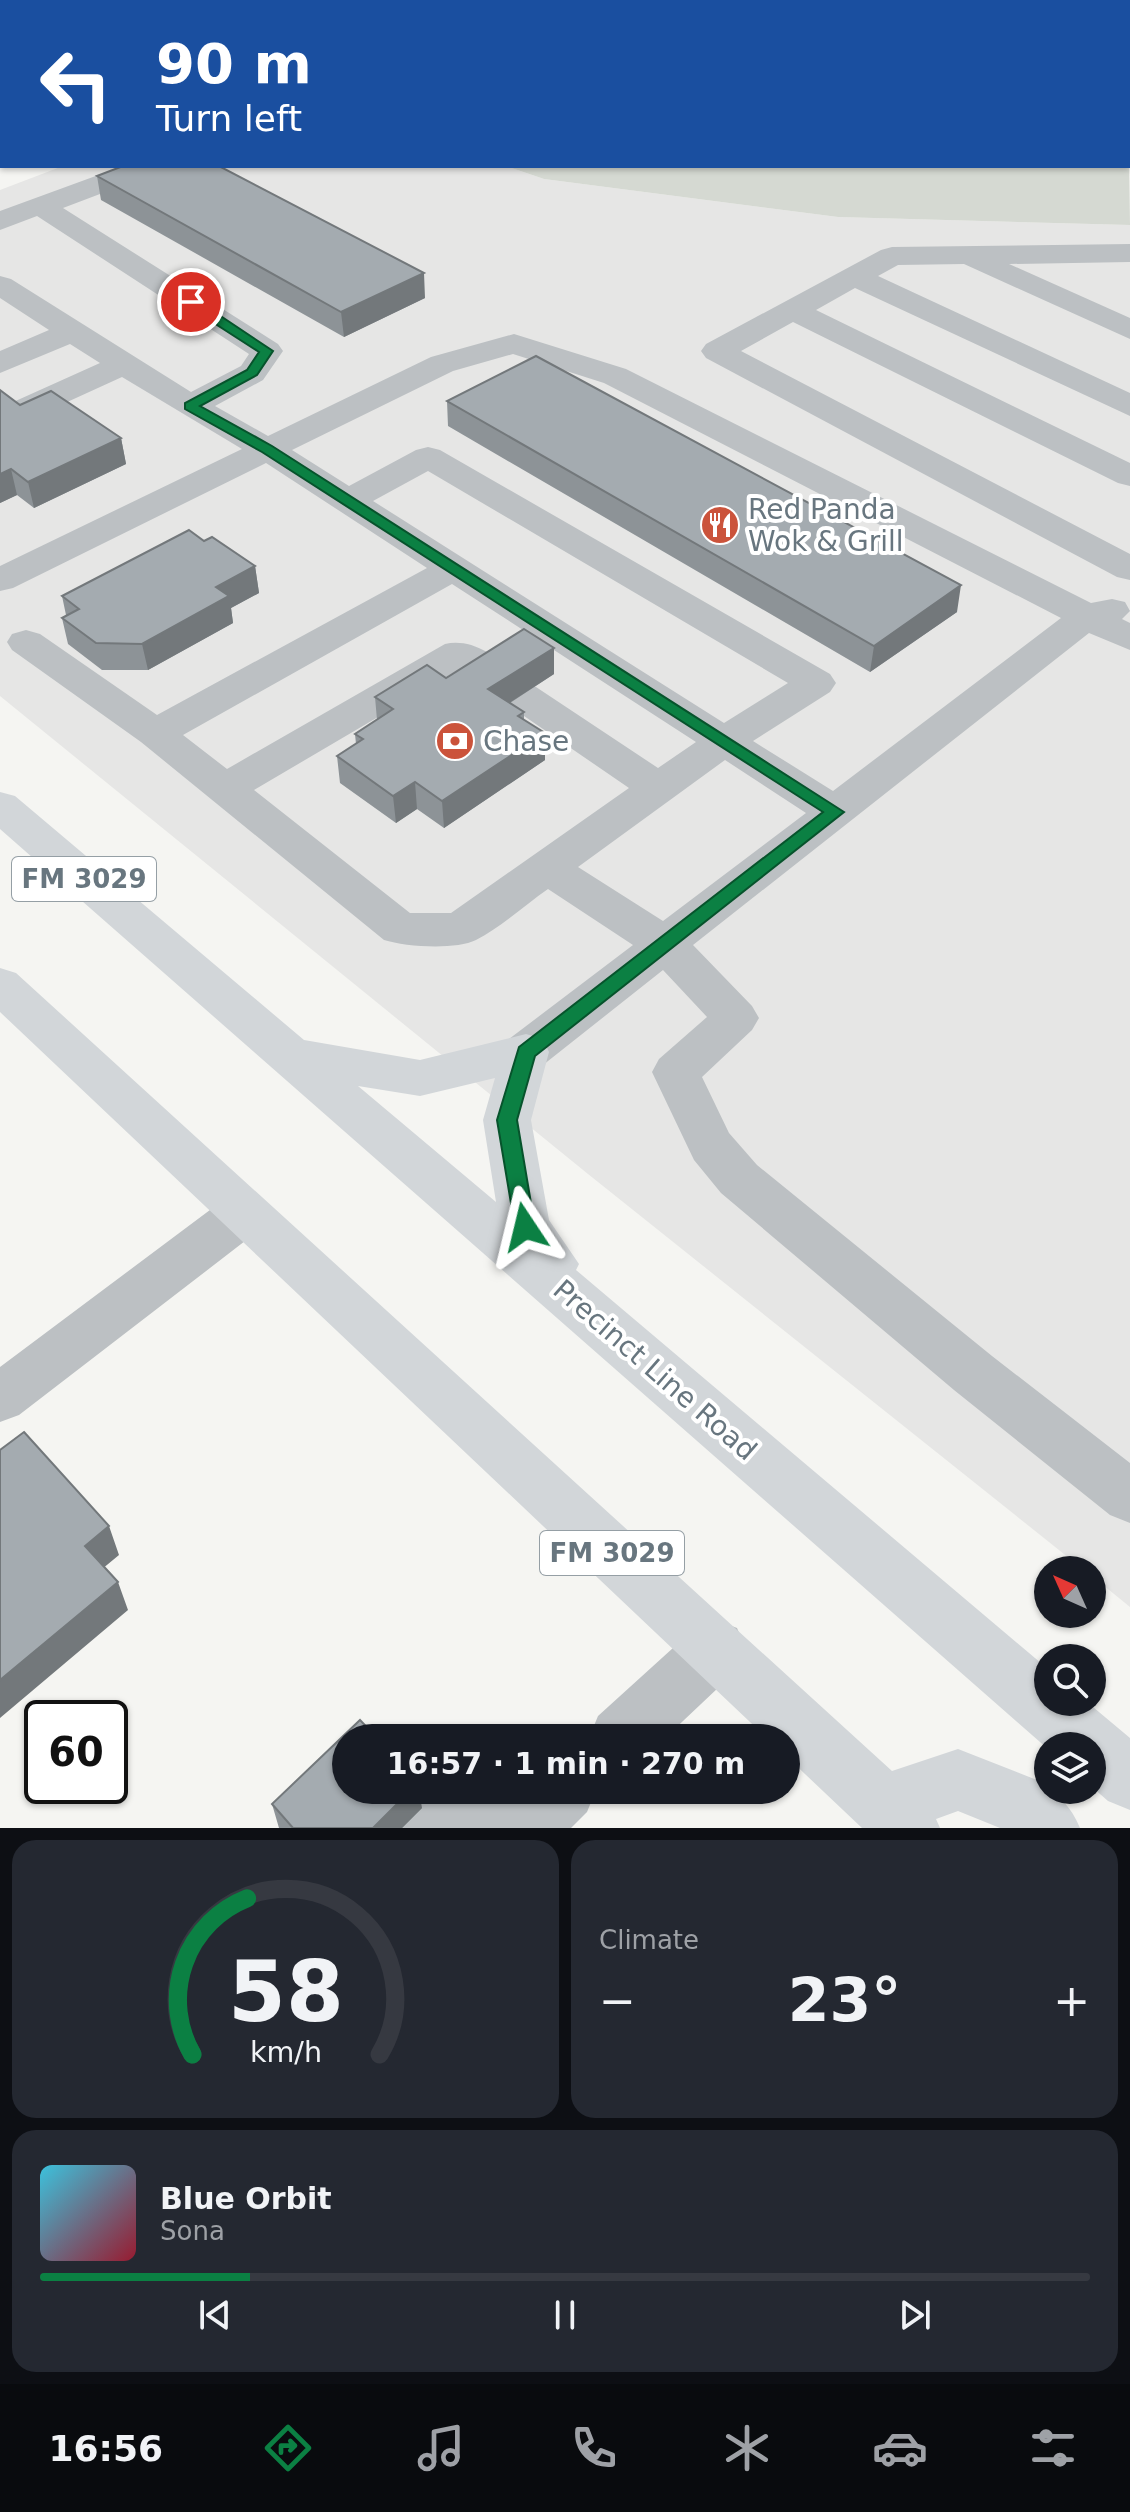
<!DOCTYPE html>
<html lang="en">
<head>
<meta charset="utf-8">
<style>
	:root { --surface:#171b24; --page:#242831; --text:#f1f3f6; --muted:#9ea1a6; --line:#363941; --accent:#0b8043 }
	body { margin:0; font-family:"DejaVu Sans",sans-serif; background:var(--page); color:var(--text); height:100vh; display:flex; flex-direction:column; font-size:30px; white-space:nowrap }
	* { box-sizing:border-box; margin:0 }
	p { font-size:26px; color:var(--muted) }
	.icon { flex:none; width:44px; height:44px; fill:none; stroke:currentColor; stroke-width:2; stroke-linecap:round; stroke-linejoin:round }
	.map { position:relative; height:1828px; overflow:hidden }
	.sheet { display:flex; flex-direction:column; gap:12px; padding:12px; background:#0d0f14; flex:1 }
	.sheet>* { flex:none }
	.top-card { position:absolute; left:0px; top:0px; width:1130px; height:168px; box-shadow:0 2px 6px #0004; background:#1a4fa0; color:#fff; overflow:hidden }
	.needle { width:52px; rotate:315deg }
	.tools { position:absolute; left:1034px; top:1556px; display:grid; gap:16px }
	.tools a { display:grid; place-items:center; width:72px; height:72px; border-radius:50%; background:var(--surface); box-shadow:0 2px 6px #0004; font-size:40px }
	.speed { position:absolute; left:24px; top:1700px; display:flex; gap:16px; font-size:40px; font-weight:700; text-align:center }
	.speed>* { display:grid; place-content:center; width:104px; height:104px; border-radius:50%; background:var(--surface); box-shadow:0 2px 6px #0004; line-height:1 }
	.speed .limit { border:4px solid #111; border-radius:12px; background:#fff; color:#111 }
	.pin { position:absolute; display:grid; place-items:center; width:68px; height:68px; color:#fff; margin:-34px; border:4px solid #fff; border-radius:50%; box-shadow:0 2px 8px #0007 }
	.me { position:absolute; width:88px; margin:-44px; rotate:350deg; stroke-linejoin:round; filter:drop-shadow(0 0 6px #0008) }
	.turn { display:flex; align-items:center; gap:28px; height:168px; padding:0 24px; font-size:36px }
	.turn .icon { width:104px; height:104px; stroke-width:2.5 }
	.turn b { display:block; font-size:56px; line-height:68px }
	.big { font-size:60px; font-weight:800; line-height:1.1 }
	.sheet .widget { flex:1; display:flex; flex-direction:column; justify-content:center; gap:12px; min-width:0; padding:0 28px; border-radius:24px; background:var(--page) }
	.sheet .dial { align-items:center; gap:0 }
	.dial svg { height:208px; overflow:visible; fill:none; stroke:var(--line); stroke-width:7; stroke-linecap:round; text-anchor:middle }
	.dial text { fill:var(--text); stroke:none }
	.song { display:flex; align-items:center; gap:24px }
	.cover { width:96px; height:96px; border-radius:12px; background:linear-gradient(135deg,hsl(190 70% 55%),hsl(350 70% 35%)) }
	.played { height:8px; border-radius:4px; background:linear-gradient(90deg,var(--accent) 20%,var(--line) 20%) }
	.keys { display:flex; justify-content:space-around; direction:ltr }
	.heat { display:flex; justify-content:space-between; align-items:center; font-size:44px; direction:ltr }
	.sheet .tiles { flex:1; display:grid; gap:12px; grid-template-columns:1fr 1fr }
	.widget:last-child { grid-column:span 2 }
	.trip { position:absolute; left:332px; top:1724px; width:468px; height:80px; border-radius:40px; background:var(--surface); box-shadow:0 2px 6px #0004; font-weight:800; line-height:80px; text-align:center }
	.menu { display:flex; height:128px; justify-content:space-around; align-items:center; background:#090b0e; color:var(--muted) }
	.menu .icon { width:56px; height:56px }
	.menu .selected { color:var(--accent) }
	.menu b { font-size:36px; color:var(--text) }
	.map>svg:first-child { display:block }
</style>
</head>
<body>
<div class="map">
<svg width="1130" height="1828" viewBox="0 0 1130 1828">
	<rect width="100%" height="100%" fill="#f5f5f2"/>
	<path fill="#e6e6e5" d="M63,166H506L544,179L838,217L1130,225V1607L1092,1576V1570H1084L588,1174L0,696V190Z"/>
	<path fill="#d5d9d2" d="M1128,91L1130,225L838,217L544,179L506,166H1128Z"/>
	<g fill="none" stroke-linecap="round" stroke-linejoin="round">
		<path fill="#b3bfc2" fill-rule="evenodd" d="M457,0H469L470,2H458Z
			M1128,128H1130V134H1128Z"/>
		<path fill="#bcc0c3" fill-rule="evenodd" d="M153,0H180L181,2H154Z
			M0,76L2,77V93L0,92Z
			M0,121H2L0,138Z
			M123,166H162L158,172L63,208L278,344L283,351L263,380L215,406L268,436L431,357L514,334L626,369L1091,603L1112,599L1125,602L1130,611L1122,619L1130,623V650L1089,633L693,945L752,1006L759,1018L752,1030L702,1077L729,1133L757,1165L992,1356L1130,1463V1523L1110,1515L954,1390L721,1193L694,1160L652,1072L659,1059L707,1017L663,970L543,1065L526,1070L509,1065L503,1052L509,1039L633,945L548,889C525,905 501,927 476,940C456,950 406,947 384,940L141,742L12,650L7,642L12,634L26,630L40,634L157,715L427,568L266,463L13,588L0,591V566L242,449L122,377L19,424L0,425V408L100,363L70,344L0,373V351L49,330L0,298V276L11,279L191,392L241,366L249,354L37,216L0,230V211ZM513,354L604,383L1061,618L833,791L753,741L830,692L836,683L830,674L440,450L428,447L416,450L349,486L292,450L453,371ZM428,471L788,683L724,723L373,501ZM452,584L696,742L658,768L536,687L522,683L508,687L502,696L508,705L629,788L451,913H410L254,790L458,670C475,682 486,690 507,685L512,676C499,655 470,638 445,644L227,769L183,735ZM725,760L806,813L663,921L578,867Z
			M1130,244V262L1009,264L1130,318V339L964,264L898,265L878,276L1130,393V416L855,288L816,310L1130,463V486L1118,483L793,322L741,351L1130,554V580L1117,577L706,358L701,351L706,344L881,250L892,247Z
			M244,1192L262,1198L269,1213L262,1228L19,1415L0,1422V1367L226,1198Z
			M716,1620L737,1628L746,1649L737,1670L665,1738H589L598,1716L695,1628Z
			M398,1790H596L587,1812L571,1828H399L390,1808Z"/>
		<path fill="#d2d6d9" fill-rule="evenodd" d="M0,792L15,796L304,1040L420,1060L526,1034L543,1039L549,1052L531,1120L549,1220L579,1264L576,1270L1048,1669V1702H1087L1130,1738V1810L1108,1801L1092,1787V1746H1048V1749L0,829ZM495,1078L483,1120L496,1202L358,1086L420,1096Z
			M0,968L16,973L892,1771L958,1749L1042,1782C1058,1795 1071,1806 1080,1828H1000L958,1811L936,1819L940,1828H862L786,1756V1738H767L0,1012Z"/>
	</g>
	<path fill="#8d9397" d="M0,0L2,2V46L0,45Z
		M823,0H915V2H823Z
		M97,176L425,298L344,337L101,200Z
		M0,390L20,405L121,438L126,464L34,508L17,495L0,503Z
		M447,401L957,612L870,672L448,426Z
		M204,541L255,566L259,593L231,608L233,623L148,670H102L68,644L62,618L66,615L62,596Z
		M554,648V674L510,703L524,712V720L545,733V760L444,828L417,809L396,823L340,783L337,756L356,744L355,734L377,720L375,697Z
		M272,1804L422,1808L402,1828H279Z"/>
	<path fill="#73787b" d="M424,273L425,298L344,337L341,312Z
		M121,438L126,464L34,508L28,482Z
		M11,469L17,495L0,503V474Z
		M255,566L259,593L231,608L233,623L148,670L142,644L216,587Z
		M961,585L957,612L870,672L874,646Z
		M554,648V674L489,716L488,689Z
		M545,733V760L444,828L442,801Z
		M415,782L417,809L396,823L393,796Z
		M109,1526L119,1555L96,1574L85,1546Z
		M118,1582L128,1610L0,1718V1680Z
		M411,1790H419L422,1808L402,1828H373Z"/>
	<path fill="#a4abb0" stroke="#73787b" stroke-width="2" d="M0,0H143L148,2H2V26L0,25Z
		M846,0H908L905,2H854Z
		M953,0H987L1000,2H951Z
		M1128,16L1130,17V39L1128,44Z
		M123,166H219L424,273L341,312L97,176Z
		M536,356L961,585L874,646L447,401Z
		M0,390L20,405L51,391L121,438L28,482L11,469L0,474Z
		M189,530L204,541L212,537L255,566L216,587L229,596L142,644L96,643L62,618L79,609L62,596Z
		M524,629L554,648L488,689L524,712L518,716L545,733L442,801L415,782L393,796L337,756L363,739L355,734L393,709L375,697L427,665L446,678Z
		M24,1432L109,1526L85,1546L118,1582L0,1680V1450Z
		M360,1720L377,1738H346V1790H411L373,1828H293L272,1804Z"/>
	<path fill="#0b8043" stroke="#07532c" stroke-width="2" d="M186,299H195L273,351L257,375L200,406L272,446L844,812L535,1056L517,1120L535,1227L532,1234L525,1236L518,1234L515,1227L497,1120L519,1047L823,812L262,452L185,409V403L247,370L259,352L186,305Z"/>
	<defs>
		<symbol id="restaurant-disc" viewBox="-11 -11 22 22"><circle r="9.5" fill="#cb533b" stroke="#fff"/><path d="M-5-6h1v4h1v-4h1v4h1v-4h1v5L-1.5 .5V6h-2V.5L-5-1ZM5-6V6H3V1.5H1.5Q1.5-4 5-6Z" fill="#fff"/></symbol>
		<symbol id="bank-disc" viewBox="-11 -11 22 22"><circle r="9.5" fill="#cb533b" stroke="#fff"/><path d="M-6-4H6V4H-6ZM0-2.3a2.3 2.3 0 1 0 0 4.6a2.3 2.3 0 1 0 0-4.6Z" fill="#fff"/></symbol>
	</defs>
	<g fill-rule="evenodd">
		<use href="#restaurant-disc" x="698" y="503" width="44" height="44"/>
		<use href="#bank-disc" x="433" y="719" width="44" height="44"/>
	</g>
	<g text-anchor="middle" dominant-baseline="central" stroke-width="8" stroke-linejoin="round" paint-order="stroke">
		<g fill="#fff" stroke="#959fa5" stroke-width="2">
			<rect x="12" y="857" width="144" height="44" rx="6"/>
			<rect x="540" y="1531" width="144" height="44" rx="6"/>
		</g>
		<g font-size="26" font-weight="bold" fill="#68767f">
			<text x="84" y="879">FM 3029</text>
			<text x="612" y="1553">FM 3029</text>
		</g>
		<g font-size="28" fill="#68767f" stroke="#fff" text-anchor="start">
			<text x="748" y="509">Red Panda<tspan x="748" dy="32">Wok &amp; Grill</tspan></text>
			<text x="483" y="741">Chase</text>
		</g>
		<g font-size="28" fill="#68767f" stroke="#fff">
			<text transform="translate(655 1370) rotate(41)">Precinct Line Road</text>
		</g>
	</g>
</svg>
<div class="tools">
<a><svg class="needle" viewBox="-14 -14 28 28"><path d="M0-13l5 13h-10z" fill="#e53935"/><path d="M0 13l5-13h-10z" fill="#9ea1a6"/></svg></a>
<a><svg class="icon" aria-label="search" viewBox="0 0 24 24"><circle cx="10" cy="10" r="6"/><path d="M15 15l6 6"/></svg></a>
<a><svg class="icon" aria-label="layers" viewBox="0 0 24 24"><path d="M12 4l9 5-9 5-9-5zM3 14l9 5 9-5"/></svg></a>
</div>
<div class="speed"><div class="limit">60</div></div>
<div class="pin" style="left:191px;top:302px;background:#d93025"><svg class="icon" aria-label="arrive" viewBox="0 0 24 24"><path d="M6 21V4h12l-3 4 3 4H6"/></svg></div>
<svg class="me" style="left:525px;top:1227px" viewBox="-20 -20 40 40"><path d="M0-17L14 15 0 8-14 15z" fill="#0b8043" stroke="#fff" stroke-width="4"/></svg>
<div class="trip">16:57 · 1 min · 270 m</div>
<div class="top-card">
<div class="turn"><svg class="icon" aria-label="left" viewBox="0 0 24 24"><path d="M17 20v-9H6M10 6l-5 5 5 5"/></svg><div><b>90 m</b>Turn left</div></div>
</div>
</div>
<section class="sheet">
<div class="tiles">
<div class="widget dial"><svg viewBox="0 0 100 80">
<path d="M14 69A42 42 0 1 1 86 69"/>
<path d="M14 69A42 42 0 0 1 35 9" stroke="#0b8043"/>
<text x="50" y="56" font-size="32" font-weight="700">58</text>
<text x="50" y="72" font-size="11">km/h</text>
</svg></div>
<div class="widget"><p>Climate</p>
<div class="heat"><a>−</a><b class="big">23°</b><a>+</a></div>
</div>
<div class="widget">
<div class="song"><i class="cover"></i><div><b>Blue Orbit</b><p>Sona</p></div></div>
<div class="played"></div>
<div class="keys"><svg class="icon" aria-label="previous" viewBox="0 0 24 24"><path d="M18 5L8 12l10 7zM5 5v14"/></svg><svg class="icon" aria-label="pause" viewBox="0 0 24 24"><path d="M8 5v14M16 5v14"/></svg><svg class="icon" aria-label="next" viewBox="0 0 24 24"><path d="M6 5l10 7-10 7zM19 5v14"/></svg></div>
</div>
</div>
</section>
<nav class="menu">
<b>16:56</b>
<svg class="icon selected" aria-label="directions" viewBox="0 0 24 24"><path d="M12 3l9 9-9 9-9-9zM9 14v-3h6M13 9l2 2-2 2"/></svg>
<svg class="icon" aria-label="music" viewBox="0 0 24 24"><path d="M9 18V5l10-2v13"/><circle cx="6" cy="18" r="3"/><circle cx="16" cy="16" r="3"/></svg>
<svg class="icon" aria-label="phone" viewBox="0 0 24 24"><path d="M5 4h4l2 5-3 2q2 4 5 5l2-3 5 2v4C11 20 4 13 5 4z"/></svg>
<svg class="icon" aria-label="climate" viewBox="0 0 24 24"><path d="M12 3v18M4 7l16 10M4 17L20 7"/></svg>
<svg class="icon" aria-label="car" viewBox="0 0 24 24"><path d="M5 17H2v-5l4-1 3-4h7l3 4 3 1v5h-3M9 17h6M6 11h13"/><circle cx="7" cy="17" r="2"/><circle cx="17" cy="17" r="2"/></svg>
<svg class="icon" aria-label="filters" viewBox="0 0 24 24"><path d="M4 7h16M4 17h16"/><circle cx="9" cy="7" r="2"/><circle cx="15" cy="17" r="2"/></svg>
</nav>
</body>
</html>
